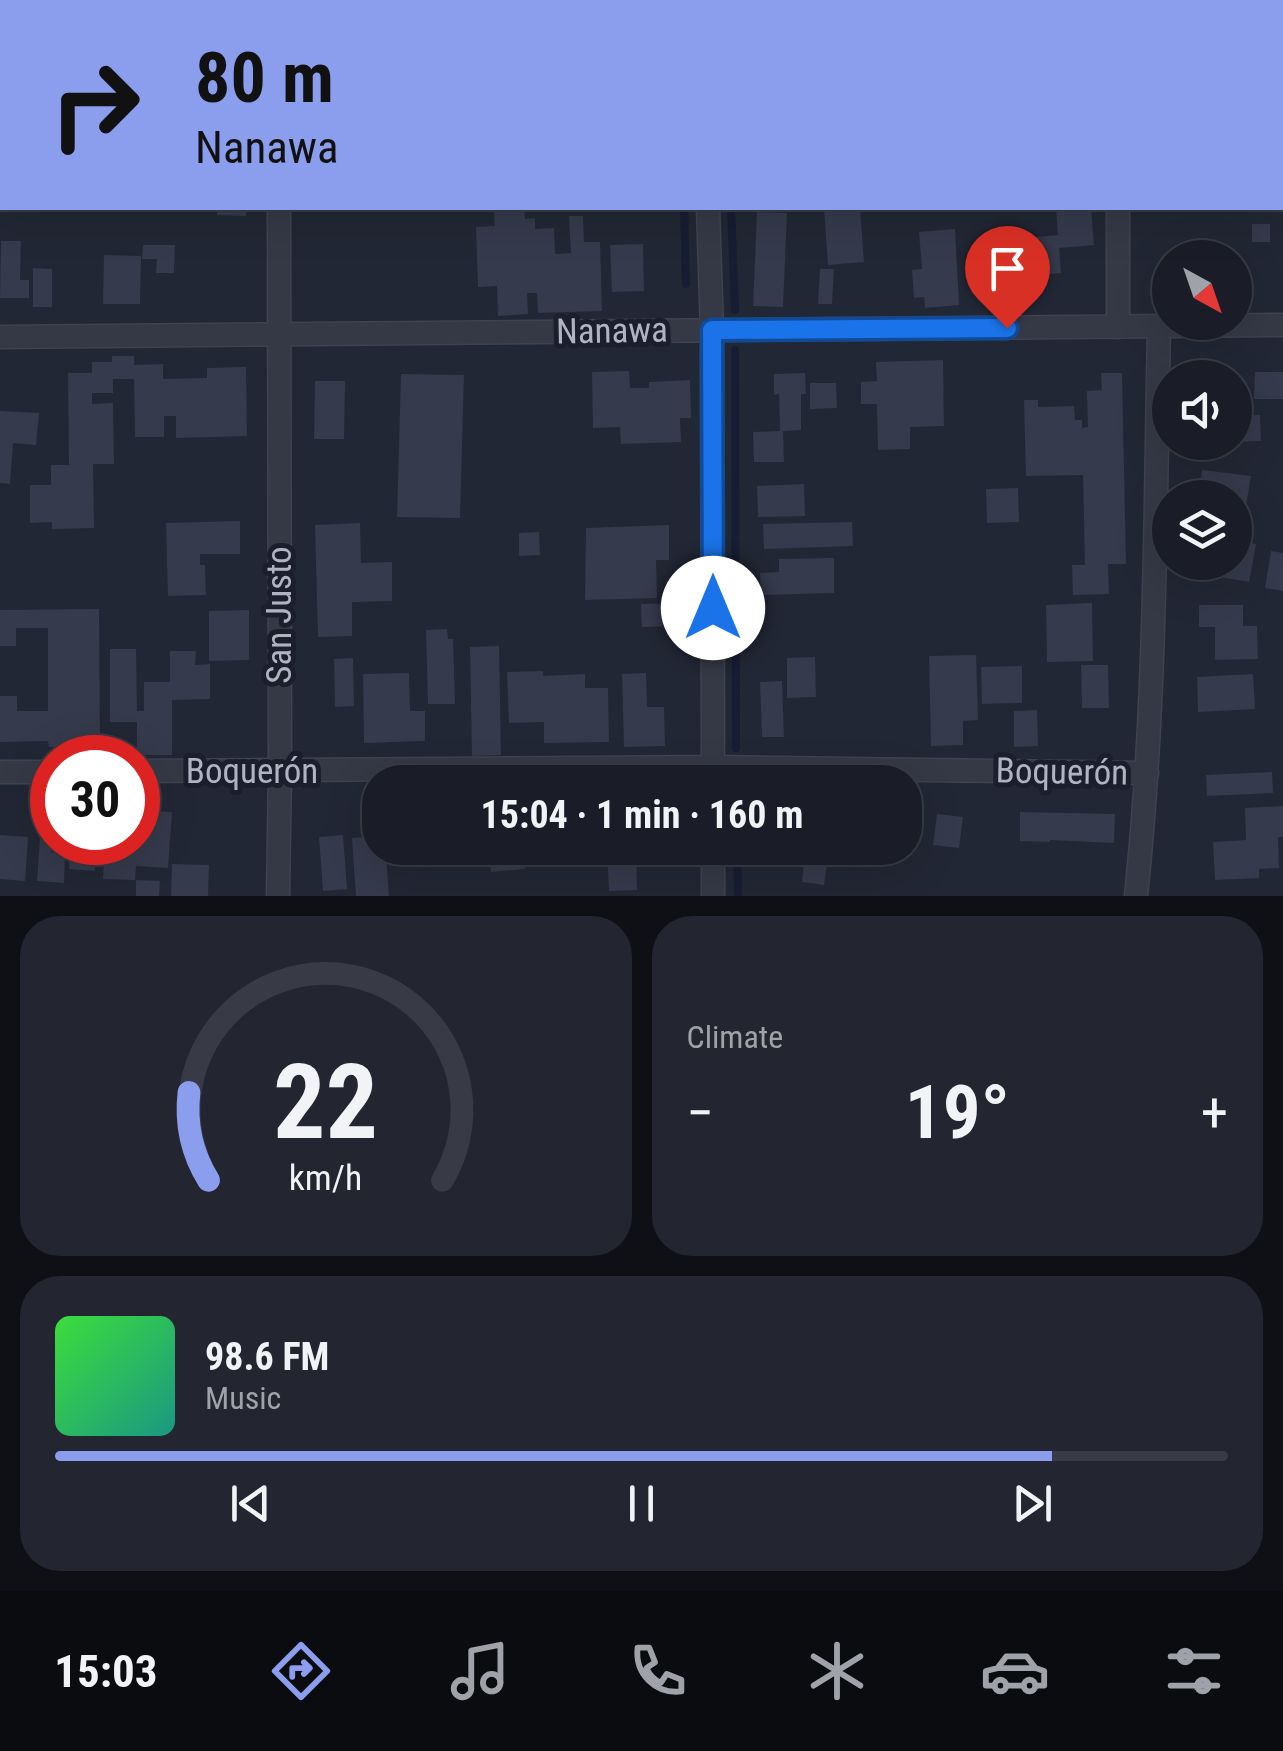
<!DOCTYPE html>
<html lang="en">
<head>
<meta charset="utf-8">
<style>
	:root { --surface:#1a1d28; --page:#232630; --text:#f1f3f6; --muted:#9fa2a8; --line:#383b45; --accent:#8b9ded }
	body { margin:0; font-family:"Roboto Condensed",sans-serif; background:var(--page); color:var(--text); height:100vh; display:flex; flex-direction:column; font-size:38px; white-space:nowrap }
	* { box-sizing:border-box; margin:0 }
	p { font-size:32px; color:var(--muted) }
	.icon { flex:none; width:55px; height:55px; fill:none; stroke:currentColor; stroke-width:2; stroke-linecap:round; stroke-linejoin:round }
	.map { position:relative; height:896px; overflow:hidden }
	.drawer { display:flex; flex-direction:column; gap:20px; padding:20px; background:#0e1016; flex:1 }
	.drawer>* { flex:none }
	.hud { position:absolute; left:0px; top:0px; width:1285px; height:210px; box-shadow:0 10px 40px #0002,0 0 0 2px var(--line); background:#8b9ded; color:#111; overflow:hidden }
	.needle { width:65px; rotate:140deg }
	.buttons { position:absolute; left:1152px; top:240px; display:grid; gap:20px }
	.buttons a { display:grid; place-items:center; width:100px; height:100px; border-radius:50%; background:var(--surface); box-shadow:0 10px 40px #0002,0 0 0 2px var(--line); font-size:50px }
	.speed { position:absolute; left:30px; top:735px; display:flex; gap:20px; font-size:50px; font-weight:700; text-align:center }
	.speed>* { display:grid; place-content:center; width:130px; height:130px; border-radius:50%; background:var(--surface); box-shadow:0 10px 40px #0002,0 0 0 2px var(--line); line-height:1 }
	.speed .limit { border:15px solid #d22; background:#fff; color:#111 }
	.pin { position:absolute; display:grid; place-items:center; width:85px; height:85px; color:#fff; margin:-102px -42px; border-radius:50% 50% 50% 0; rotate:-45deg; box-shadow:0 0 10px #0007 }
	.pin .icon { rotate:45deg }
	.me { position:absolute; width:110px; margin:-55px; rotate:0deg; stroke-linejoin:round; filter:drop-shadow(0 0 8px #0008) }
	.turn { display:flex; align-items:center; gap:35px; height:210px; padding:0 30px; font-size:45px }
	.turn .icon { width:130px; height:130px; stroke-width:2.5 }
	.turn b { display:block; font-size:70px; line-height:85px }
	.big { font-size:75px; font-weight:700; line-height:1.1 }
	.drawer .card { flex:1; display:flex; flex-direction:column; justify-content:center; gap:15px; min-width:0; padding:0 35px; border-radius:40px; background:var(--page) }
	.drawer .dial { align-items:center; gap:0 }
	.dial svg { height:260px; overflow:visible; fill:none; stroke:var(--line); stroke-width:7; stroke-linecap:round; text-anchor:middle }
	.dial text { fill:var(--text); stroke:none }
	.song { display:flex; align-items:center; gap:30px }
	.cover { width:120px; height:120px; border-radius:15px; background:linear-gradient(135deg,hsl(120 70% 55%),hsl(170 70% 35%)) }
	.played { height:10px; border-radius:5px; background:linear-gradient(90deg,var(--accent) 85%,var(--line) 85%) }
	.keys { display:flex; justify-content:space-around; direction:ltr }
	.heat { display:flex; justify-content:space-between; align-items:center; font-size:55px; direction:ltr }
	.drawer .tiles { flex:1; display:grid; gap:20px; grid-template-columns:1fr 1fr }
	.card:last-child { grid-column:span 2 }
	.trip { position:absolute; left:362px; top:765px; width:560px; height:100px; border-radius:40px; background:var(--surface); box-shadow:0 10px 40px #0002,0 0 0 2px var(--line); font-weight:700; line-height:100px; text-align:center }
	.tabs { display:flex; height:160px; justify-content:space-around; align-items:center; background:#0a0c10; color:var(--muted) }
	.tabs .icon { width:70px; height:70px }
	.tabs .active { color:var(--accent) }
	.tabs b { font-size:45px; color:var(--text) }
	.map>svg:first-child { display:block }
</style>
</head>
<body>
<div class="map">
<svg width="1283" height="896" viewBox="0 0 1283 896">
	<rect width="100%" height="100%" fill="#222735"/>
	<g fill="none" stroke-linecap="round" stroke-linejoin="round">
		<path stroke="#171d32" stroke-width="8" d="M678,0V2
			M721,0V2
			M684,208L686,284
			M731,208L735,310
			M735,350L736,748
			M737,848L738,896"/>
	</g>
	<path fill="#353a4c" d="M217,208H246V216L217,215Z
		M494,208H524L525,219L535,218V229L554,228L555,254L571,253L569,216H583L584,242H600L602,311L538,313L537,293H527L528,314L498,316L497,286L478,287L476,227L495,226Z
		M824,208H860L864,262L828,265Z
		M1056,208H1091L1094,245L1059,248L1061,273L1029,276L1031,303L1001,305L999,289L1009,288L1007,264L995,265L993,241L1058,235Z
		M757,212L787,213L783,307L753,306Z
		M1252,224H1270V242H1252Z
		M955,229L959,305L925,308L924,297L914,298L912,270L922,269L919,232Z
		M1,241H21L20,280H29V298H0Z
		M643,244L644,291L612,292L610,245Z
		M143,245H175L174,273H156L157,259H142Z
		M104,255L141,256L140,304H103Z
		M33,268L52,269V307H33Z
		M820,269H834L832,304H818Z
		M112,356H134V365L163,364V379L207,378V368L246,367L247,436L176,438V416H164V437H135L134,379H113V393H92V404L113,403L114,464H93L94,528L52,529V522L30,523V485H51V465H69L68,373H92V362H112Z
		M943,360L944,426L910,427V449L878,450L877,404H861V382L877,381L876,362Z
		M629,371L630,388H649V382L690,380L691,418H680L681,442L621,444L620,427L593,428L592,372Z
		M1255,372H1283V399H1254Z
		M805,373L806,394H801V430L783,431L784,462H754L753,432L780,431L779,394L774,395V374Z
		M1101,373H1122L1126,564H1108L1109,594L1073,595L1072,565H1085L1083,475L1026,476L1024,400H1038V407L1074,406L1075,420H1082V428L1088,427L1087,391L1102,390Z
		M401,374L464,375L460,518L397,517Z
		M315,381H345L344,439H314Z
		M810,383H836L837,408L810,409Z
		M0,411L39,413L36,445L13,443L10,484L0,483Z
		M1260,415L1261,441L1235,442V416Z
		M1202,470L1251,476L1244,517L1235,516V498H1199Z
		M804,484L805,516L758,517L757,486Z
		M1018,488L1019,522L987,523L986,489Z
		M240,521V554H200V565H205L206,595L168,596L166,523Z
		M852,522L853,546L764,549L763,524Z
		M360,523L361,563L392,562V601L352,602V636L318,637L315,525Z
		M669,525V560H656L657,598L585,600L586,528Z
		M539,532L540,555L519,556V533Z
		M1235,540L1256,544L1249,582L1199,573L1200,562H1235Z
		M1271,551L1283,553V591L1265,588Z
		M834,558V593L761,595L760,573L779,572V559Z
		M686,603V626L642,627L641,604Z
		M1092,603L1093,661L1047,662L1046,605Z
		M1199,605H1243V626H1257L1258,659L1215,660V627H1199Z
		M99,609L100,747H49L48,741L0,742V696H17V711H48V628H16V646H0V610Z
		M249,610V660L209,661V611Z
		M447,629L448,639H453L455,704H428L426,630Z
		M499,646L501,755L472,756L470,647Z
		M110,649H136L137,711H144V682H170V651H196L195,665L210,664V699L172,700V755H137V722H110Z
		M976,655L978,720L963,721V745L931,746L929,656Z
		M815,657L816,697L787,698V658Z
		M353,658L354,706L335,707L334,659Z
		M1081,665H1108L1109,708H1082Z
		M1022,666V703L982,704L981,667Z
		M543,671V676L585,674V688H608L609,742L544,743V722L509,723L507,672Z
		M409,673L410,711H425V741L364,743L363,674Z
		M646,673L647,707H664L665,746L624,747L622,674Z
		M1253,674L1255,709L1198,712L1197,677Z
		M782,681L784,737H762L760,682Z
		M1037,710L1038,746L1014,747V711Z
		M1272,772L1273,793L1207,796L1206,775Z
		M1283,806V837H1278L1279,868L1259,869V878L1215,880L1213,842L1246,840L1245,808Z
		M139,810L172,812L168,868L136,866L135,880L103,879L105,842H138Z
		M1020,812L1115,814L1114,843L1050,840V842L1020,841Z
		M937,814L963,817L959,848L933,845Z
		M0,835L28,837L25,881L0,879Z
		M343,835L347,889L323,891L319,837Z
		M380,836V848H414L415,852L386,854L389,896H356L352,838Z
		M40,838L52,839L51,853L65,854L64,883L37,881Z
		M70,842H97L95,871L69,869Z
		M469,848H524L525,869L491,872L490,858L470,860Z
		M607,848H636L637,890L609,891Z
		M767,848H791L790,859L766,856Z
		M806,848L818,850V848H829L824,885L802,882Z
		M836,848H866L863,864L835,860Z
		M172,864L209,865L208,896H171Z
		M136,880L160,881L159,896H136Z"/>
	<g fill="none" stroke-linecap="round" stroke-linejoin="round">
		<defs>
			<path id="minor" d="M700,0V2
				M1117,0V2
				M280,2V0
				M708,208L712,331L713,779
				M1118,208V327
				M0,337L1283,325
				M138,771L713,767L1147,773
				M0,772H52
				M713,848V896
				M278,896L280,770L279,208
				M1136,896C1156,707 1155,516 1159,326"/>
		</defs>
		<use href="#minor" stroke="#3f4250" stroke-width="25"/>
		<use href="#minor" stroke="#353946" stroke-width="22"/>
	</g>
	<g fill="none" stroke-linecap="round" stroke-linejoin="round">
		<defs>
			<path id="route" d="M713,608L712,330L1007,328"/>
		</defs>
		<use href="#route" stroke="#114b97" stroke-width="25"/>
		<use href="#route" stroke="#1a73e8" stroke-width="18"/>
	</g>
	<g text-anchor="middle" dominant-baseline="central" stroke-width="10" stroke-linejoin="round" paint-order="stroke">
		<g font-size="35" fill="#b0b3c3" stroke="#1b1e2b">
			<text transform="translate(612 331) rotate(-1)">Nanawa</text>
			<text transform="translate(279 615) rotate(-90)">San Justo</text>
			<text x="252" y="771">Boquerón</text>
			<text transform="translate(1062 772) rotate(1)">Boquerón</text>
		</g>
	</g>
</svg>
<div class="buttons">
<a><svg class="needle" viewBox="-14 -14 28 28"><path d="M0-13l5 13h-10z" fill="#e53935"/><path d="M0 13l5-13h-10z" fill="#9fa2a8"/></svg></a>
<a><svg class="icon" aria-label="sound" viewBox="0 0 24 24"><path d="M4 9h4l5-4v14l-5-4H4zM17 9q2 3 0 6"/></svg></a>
<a><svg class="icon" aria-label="layers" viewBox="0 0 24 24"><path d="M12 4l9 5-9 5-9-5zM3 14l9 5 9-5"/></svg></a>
</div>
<div class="speed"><div class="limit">30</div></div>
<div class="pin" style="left:1007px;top:328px;background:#d93025"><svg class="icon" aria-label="arrive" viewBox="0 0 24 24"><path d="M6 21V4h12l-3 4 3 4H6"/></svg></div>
<svg class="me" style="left:713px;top:608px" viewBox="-20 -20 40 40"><circle r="19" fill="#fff"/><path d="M0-13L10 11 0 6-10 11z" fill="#1a73e8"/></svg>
<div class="trip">15:04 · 1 min · 160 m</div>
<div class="hud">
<div class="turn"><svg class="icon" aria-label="right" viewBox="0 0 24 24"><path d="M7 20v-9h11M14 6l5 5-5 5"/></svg><div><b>80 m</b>Nanawa</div></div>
</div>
</div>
<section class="drawer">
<div class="tiles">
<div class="card dial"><svg viewBox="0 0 100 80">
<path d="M14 69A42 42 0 1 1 86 69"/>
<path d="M14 69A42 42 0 0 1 8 42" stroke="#8b9ded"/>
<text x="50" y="56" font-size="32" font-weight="700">22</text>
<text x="50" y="72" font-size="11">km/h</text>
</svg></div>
<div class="card"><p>Climate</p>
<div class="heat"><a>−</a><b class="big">19°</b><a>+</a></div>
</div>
<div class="card">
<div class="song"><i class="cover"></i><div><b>98.6 FM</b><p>Music</p></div></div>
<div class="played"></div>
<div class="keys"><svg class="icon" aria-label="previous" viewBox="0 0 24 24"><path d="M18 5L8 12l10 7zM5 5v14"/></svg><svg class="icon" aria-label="pause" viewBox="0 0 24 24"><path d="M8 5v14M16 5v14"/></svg><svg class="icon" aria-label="next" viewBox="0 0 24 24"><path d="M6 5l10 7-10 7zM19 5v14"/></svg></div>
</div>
</div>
</section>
<nav class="tabs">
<b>15:03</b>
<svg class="icon active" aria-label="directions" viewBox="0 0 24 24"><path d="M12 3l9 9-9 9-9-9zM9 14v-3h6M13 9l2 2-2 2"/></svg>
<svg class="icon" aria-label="music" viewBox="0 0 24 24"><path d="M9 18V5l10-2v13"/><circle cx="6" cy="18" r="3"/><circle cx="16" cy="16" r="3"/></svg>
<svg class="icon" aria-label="phone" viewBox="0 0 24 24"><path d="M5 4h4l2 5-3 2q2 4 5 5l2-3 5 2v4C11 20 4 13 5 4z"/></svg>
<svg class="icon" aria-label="climate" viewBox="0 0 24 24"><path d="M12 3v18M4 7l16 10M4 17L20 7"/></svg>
<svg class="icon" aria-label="car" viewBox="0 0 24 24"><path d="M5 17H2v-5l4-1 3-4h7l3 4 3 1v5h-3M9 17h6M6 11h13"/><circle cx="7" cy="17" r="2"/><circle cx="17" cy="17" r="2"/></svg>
<svg class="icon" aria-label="filters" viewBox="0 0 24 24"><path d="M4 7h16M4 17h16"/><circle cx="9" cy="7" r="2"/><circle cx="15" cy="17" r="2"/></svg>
</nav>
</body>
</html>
